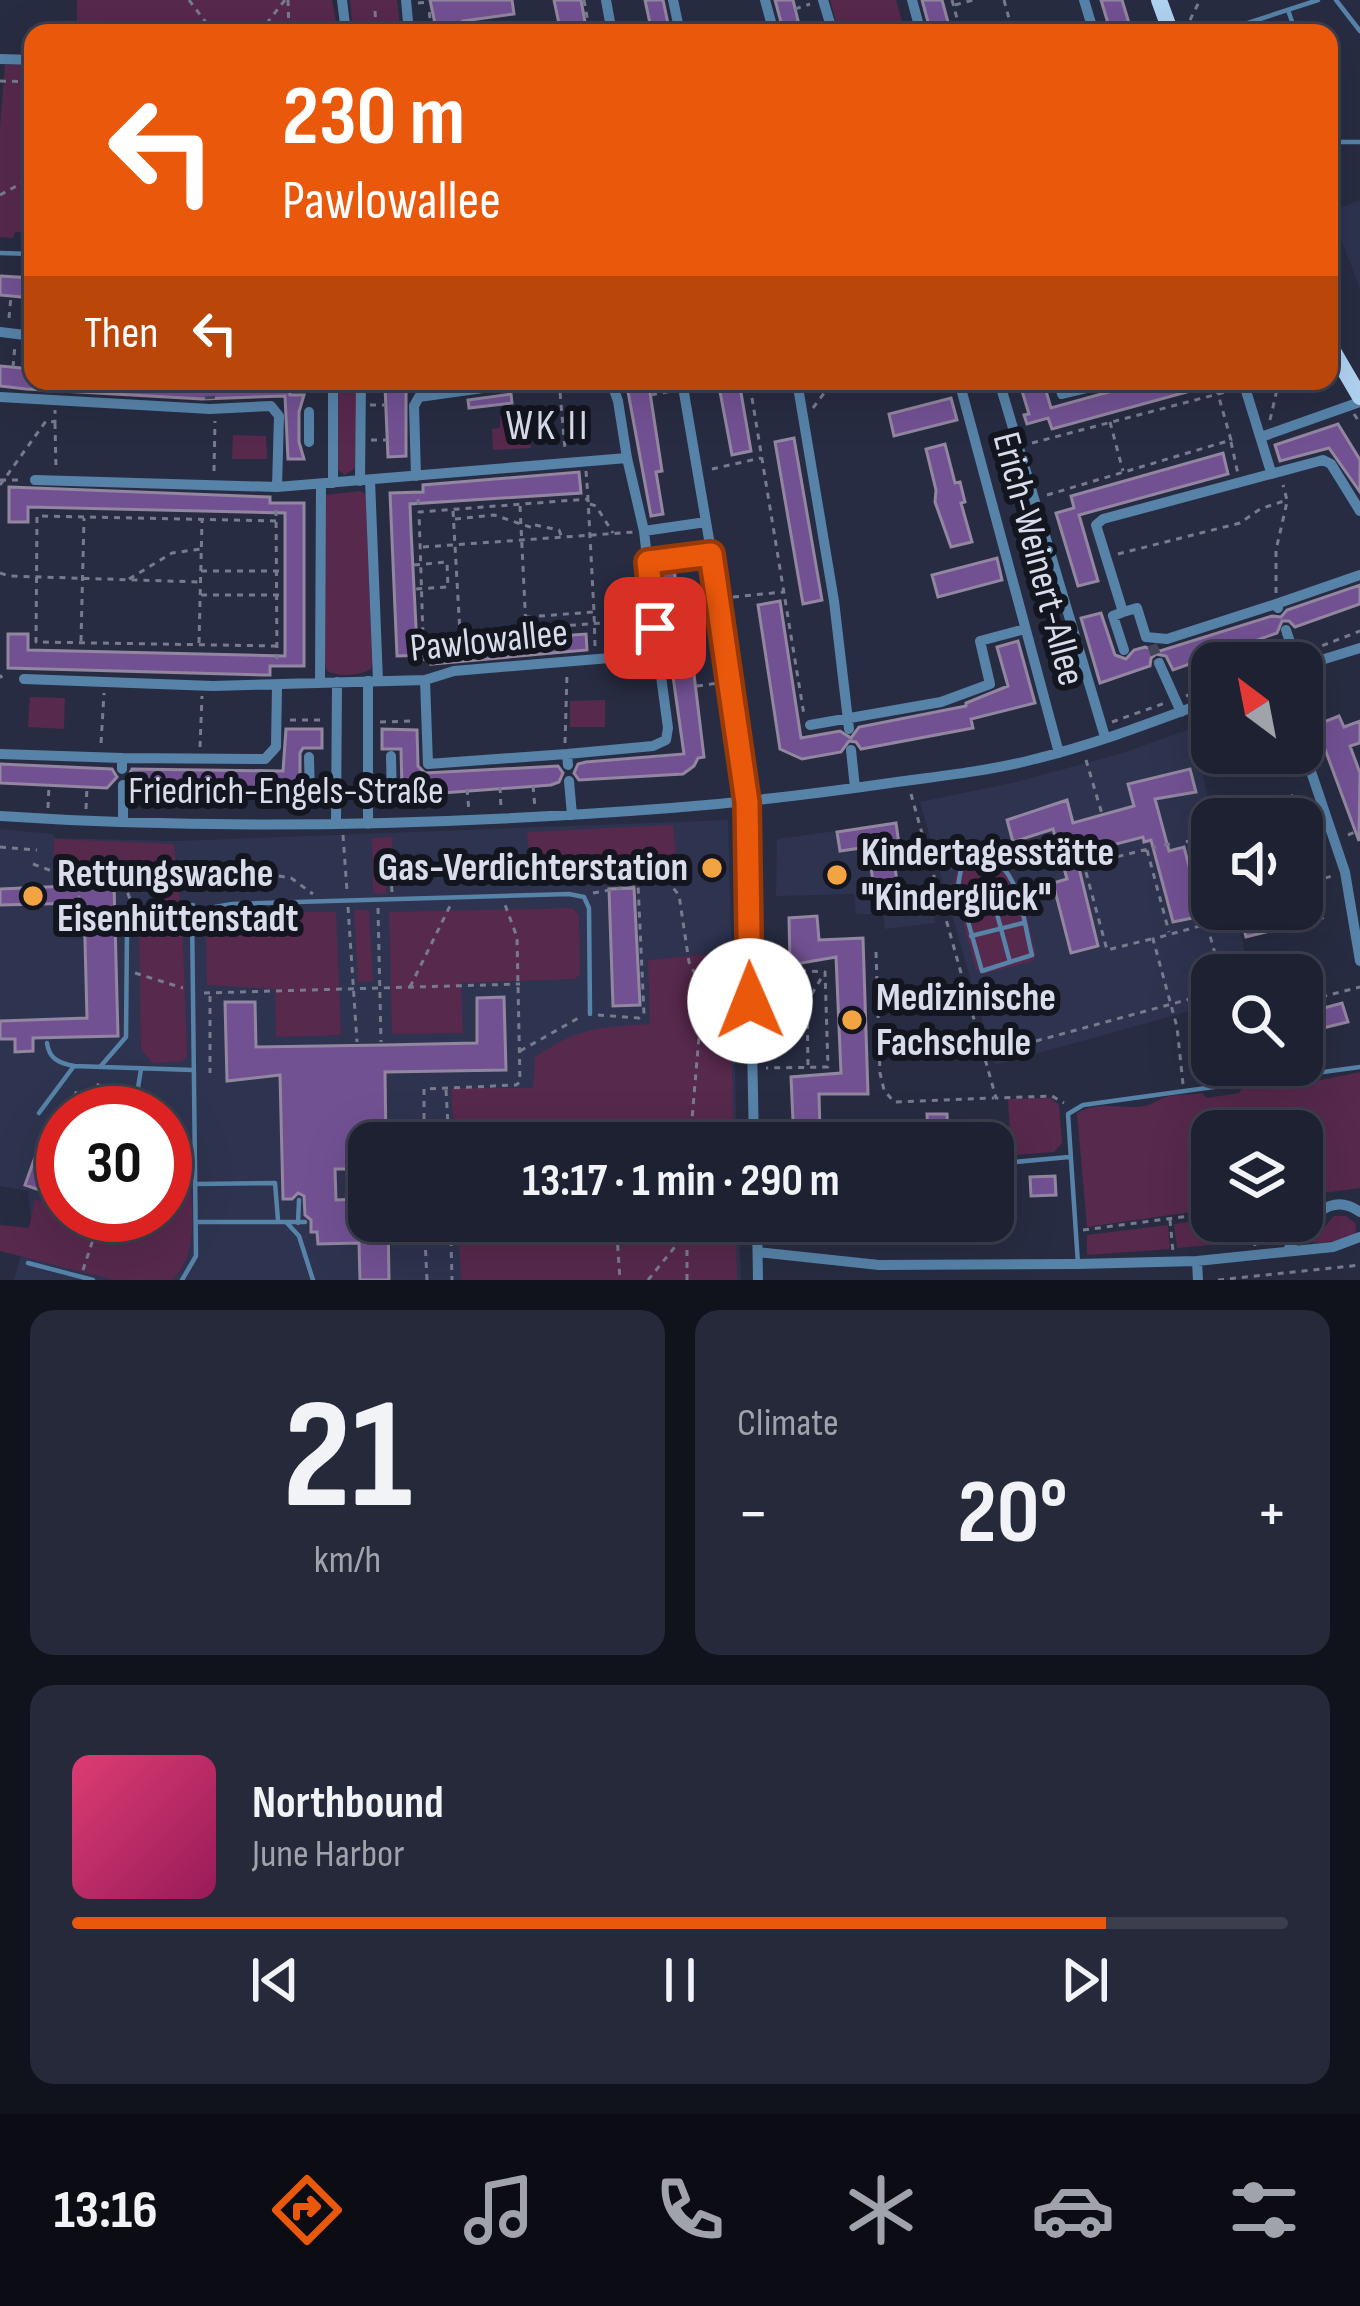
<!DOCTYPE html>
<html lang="en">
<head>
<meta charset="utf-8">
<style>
	:root { --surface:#1e2132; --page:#26293a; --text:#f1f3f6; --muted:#a1a3ac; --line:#3c3e4d; --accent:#ea580c }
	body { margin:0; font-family:"Sofia Sans Condensed",sans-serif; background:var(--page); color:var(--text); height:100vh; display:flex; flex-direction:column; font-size:45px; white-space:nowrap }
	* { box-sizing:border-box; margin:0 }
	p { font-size:39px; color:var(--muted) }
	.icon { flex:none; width:66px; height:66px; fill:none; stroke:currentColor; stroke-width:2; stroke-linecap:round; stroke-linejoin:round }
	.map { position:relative; height:1280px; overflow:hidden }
	.side { display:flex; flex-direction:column; gap:30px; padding:30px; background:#10121c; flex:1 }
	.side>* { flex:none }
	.top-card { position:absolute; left:24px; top:24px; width:1314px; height:366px; border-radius:24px; box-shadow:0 12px 48px #0002,0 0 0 3px var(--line); background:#ea580c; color:#fff; overflow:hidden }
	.needle { width:78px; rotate:328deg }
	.tools { position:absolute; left:1191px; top:642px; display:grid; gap:24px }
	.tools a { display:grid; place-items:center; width:132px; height:132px; border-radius:24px; background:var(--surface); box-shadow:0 12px 48px #0002,0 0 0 3px var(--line); font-size:60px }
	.speed { position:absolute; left:36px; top:1086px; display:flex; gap:24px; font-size:60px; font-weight:700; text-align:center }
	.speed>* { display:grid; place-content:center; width:156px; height:156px; border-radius:50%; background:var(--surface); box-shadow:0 12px 48px #0002,0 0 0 3px var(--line); line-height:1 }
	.speed .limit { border:18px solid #d22; background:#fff; color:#111 }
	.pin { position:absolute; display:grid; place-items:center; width:102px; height:102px; color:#fff; margin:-51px; border-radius:24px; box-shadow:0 6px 18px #0006 }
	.me { position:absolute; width:132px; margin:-66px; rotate:359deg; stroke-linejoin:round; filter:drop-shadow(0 0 9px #0008) }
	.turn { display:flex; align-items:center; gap:42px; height:252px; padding:0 60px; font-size:54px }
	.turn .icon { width:156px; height:156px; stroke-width:2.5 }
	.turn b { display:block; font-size:84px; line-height:102px }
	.then { display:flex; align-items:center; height:114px; padding:0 60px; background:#0003; gap:24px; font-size:45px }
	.big { font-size:90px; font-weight:700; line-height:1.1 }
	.side .card { flex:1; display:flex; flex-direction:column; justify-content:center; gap:18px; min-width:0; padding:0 42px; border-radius:24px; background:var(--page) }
	.side .dial { align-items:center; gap:0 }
	.dial b { font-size:156px; line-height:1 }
	.song { display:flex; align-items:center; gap:36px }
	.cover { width:144px; height:144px; border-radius:18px; background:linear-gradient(135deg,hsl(340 70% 55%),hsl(330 70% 35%)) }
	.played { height:12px; border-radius:6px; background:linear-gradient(90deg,var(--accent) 85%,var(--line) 85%) }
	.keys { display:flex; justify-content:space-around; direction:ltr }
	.heat { display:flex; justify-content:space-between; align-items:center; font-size:66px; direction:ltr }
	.side .tiles { flex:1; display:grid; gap:30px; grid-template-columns:1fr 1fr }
	.card:last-child { grid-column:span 2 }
	.trip { position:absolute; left:348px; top:1122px; width:666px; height:120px; border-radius:24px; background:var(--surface); box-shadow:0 12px 48px #0002,0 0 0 3px var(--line); font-weight:700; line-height:120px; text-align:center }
	.tab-bar { display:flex; height:192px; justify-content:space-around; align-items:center; background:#0c0d14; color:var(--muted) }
	.tab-bar .icon { width:84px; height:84px }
	.tab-bar .current { color:var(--accent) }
	.tab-bar b { font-size:54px; color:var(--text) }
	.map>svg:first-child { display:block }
</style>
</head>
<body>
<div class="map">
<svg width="1360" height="1280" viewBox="0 0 1360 1280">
	<rect width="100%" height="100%" fill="#282c42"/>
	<path fill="#2e334f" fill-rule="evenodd" d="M1360,200V288L1330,212Z
		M1192,728L1213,819L1212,909H1235L1250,975H1212V1005L995,1065L920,802L1016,782L1123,753Z
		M728,820L737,1143H369V1221H739L741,1280H14L31,1219L28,1191L0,1186V829L52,834L56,838L176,841ZM63,1113H165V1215H63Z
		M896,823L899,844L895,845V858L902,897L929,893L935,923L885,929L883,914H856L854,894L776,896L777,839Z"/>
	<path fill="#57294d" d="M77,0H332L338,33H77Z
		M350,0H397L401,33H353Z
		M830,0H896L905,33H839Z
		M5,65H33V233L15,232L13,238L0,237V129Z
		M337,381H357L355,468L345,475L336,469Z
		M528,414L531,448L493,450L492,429L500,428V416Z
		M233,435L266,436L267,459H232Z
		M361,491L366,495L372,662L371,669C359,676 339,677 327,671L325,663V495Z
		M30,697L65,698L64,729L28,727Z
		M605,700V727H570V701Z
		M673,825L676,850L663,879L597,886L590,879L565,886L556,875L531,876L527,832Z
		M393,837L391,851L387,852L386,894L373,893L372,838Z
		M54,839L174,844L180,902L164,907L161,866L133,867L110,856L74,870L53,867Z
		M978,853C1022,856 1026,919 1036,954L1033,961L983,974L976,969L953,886L959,863Z
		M573,908L579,916L580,974L575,979L461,983L463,1033L392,1034L389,912Z
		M354,910H369L373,981L358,982Z
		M231,911L336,912L341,1035L276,1037L275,989L207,985L206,923L209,917Z
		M182,914L187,1057L182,1061L152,1063L141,1049L139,927Z
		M729,952L734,1143H454L451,1088H533L535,1057C577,1028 600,1027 650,1024L648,960Z
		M1360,1072V1188L1302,1196V1131H1212V1209L1087,1227L1077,1113C1100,1100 1122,1110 1145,1106C1151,1105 1156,1101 1162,1098C1174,1094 1190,1095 1202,1093L1207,1098L1239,1093L1243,1087L1280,1083L1282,1088Z
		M1051,1098L1059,1105L1062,1143L1054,1152L1011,1155L1008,1099Z
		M165,1148L188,1152C189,1192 204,1251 172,1280H114L0,1251V1225L29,1228L35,1199L63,1207V1215H165Z
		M1334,1216H1346L1356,1224L1355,1236L1350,1240L1314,1243L1312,1241Z
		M1212,1219L1248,1221L1252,1241L1177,1248L1174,1224Z
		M645,1221H736L737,1280H461L459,1241L644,1231Z
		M1168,1225L1170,1249L1087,1255V1235Z"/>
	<path fill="#725193" stroke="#9286a0" stroke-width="3" fill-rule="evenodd" d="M430,0H512L514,14L463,21L464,33H437Z
		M554,0H581L587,33H561Z
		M645,0H663L670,33H652Z
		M775,0H793L801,33H784Z
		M922,0H942L951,33H931Z
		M1101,0H1122L1132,33H1111Z
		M0,276L33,278V298L0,295Z
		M0,366L33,369V381H289L290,395H304L299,412V442L304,459H288L285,396L202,399L26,389L0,386Z
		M626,381H646L649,386L662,471L656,472L663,514L651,516Z
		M718,381H739L751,451L732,455Z
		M1019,381H1043L1051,408L1148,381H1215L1216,384L1052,429L1048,418L1027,424L1024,415L1029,414Z
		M406,386V456L388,457L385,387Z
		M511,394L512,403L469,408L468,400Z
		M951,398L957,420L894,436L889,414Z
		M1338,424L1360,460V492L1329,448L1280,461L1275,445Z
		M794,438L822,600L803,604L775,442Z
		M945,444L955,483L960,482L965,502L961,503L972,542L951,547L935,502L936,490L926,449Z
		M1223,453L1228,474L1079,515L1098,581L1078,586L1056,513L1074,508L1071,496Z
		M579,472L581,493L410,504L411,530L417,646L586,634L587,650L431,664L430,655L397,656L390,493L423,492V485Z
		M9,487L270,497V503H304V666H270V675H264L8,668V634H28V650L285,656V513L28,507V522H9Z
		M997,558L1002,580L938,597L932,575Z
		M674,568L679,609L686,608L704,757L698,758L694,766L683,774L579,780L574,773L578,764L586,762L684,754L658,571Z
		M1360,585V604L1295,627L1289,621H1282L1277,633L1173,670L1166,656L1156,654L1151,658L1150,666L1100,683L1081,618L1101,613L1115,655L1126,659L1134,650L1145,647L1160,651L1272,616L1281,617L1287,610Z
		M780,601L801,738L840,731L851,738L859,727L966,706V703L1008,686L997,647L1018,641L1035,703L971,719L973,728L861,749L856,742L849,741L841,752L802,759L780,749L758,605Z
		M1339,716L1344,727L1360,721V743L1350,746L1360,773L1359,841L1316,725Z
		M286,729H322V748H303L300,753V788L265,792L141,789L128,777L132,769L283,771Z
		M382,729L417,730L418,766L425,773L558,766L563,773L559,782L551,785L442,793L434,788L402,789L401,749H382Z
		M0,764L112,769L117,777L107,788L0,783Z
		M1190,769L1196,792L1155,799L1169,851L1184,847L1202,916L1173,922L1151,840L1144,842L1143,837L1081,853L1082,858L1077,860L1098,946L1071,953L1053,883L1067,879L1053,829L1013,842L1007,820L1067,800L1073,823L1134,806L1128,784Z
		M1292,796L1298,815L1283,819H1219V816Z
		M896,823L899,844H895L897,857L893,858L899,891L875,895L868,847L840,851L837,832Z
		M114,884L118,1036L33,1038V1051L15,1052V1039H0V1021L87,1018L84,903L0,905V889Z
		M634,888L640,1005L613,1006L609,889Z
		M1317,899L1322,918L1246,937L1241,919L1279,909H1302V903Z
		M817,916L819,940L863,938L868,1094H819L820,1132H836L857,1143H794L791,1077L841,1073L836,957L790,965L789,918Z
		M504,997L506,1070L385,1072L386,1143H369V1221H388L389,1280H360L359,1243L318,1244L317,1232H311V1220L305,1215L304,1196L298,1193L292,1199H283L280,1075L227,1081L225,1002H255L256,1047L384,1045L477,1043V998ZM335,1169H355L356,1199L336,1200Z
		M1342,1003L1348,1022L1302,1033V1014Z
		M98,1085L111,1090L103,1113H68L76,1093L93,1099Z
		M927,1114H947L948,1132L928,1133Z
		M995,1126V1143H975V1127Z
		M62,1132L63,1133V1198L25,1185L35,1157L51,1162Z
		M1055,1176L1056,1195L1031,1196L1030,1177Z
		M1010,1183L1011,1201L993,1202V1184Z
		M902,1221H953V1230L902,1232Z"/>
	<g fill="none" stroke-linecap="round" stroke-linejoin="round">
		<path stroke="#43465b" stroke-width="10" stroke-dasharray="10 5" stroke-linecap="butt" d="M209,381L210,399
			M57,391L58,381
			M1152,645L1159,663"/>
		<path stroke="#787b8e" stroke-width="3" stroke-dasharray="6 6" stroke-linecap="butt" d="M189,0L214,33
			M288,0L289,33
			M584,0L590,33
			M952,0L961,33
			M1004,0L1013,33
			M418,3L430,2
			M955,5L973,0
			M795,9L810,4
			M375,11L376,27
			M1190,20L1200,0
			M419,31L431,30L429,8
			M623,32L650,25
			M259,33L285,0
			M1002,33L1025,27
			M0,81L33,82
			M0,195L33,177
			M9,318L11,296
			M13,367L15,345
			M559,381L565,449
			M651,395L672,391
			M752,398L804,715
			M370,405H386
			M813,408L833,381
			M1354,414L1360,423
			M1270,420L1279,381
			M1110,422L1123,471
			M55,423L56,468
			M371,440H387
			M1231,442L1238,474
			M1032,443L1218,394L1214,381
			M712,469L761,458
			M214,471L215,421
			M586,471L588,498
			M0,480H21
			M0,485L46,421L55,422V410
			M1047,495L1231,440L1218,394L1232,390
			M418,499L419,510
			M590,504L596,506L613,533
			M520,506L526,628
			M276,510L277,659
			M453,511L460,633
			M455,519L494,515L533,528L535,525L559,530L562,538
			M276,521L37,516L36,642L277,646
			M423,547L635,532
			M1118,554L1240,523L1260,509L1287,500L1283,485
			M414,565L447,562L448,587L415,589
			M201,571H283
			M0,573L9,576L201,582
			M129,579L172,553L201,549
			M1276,593V550L1287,502
			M201,595H283
			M733,597L783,592
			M527,617L594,612
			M81,641L84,518
			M199,643L202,521
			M595,646L594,612L588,499L419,512L423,636L643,620
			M1311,650L1360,631
			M424,655V666
			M1275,663L1285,659
			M0,675L2,678
			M697,686L719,683
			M1186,696L1212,686
			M290,720H323
			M1190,720L1212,737
			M380,722L413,721
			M1112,722L1165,703
			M101,743L104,693
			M565,743L567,674
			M200,747L202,696
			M1258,753L1295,760
			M1086,760L1102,814
			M533,786L535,808
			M500,787L501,809
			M162,789V811
			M199,789L200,811
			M235,789L236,811
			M467,789L469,811
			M911,794L996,1098L1052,1096L1064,1103
			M48,808L49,785
			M86,809L87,787
			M343,835L347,891
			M1348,835L1360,830
			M1164,845L1170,844
			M0,847L37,850
			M1147,850L1169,932
			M508,859L528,861L529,888
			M33,864L71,878L79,894L78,914L65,915
			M58,873L109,867L124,882L135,914
			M267,874L291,878L313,894
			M1302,885L1332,876
			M392,892L390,865L402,863
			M593,893L637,885
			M348,907L357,1042
			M378,908L381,1042
			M1207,925L1221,975
			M1151,939L1107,950L1084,865L1156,847
			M876,952L880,1073L884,1090L894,1102L994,1098
			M764,968L825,972L828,1067L766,1068
			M135,973L183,988
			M410,987L451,904
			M204,993L520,984
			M210,996V1073
			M1312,1011L1309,1000L1360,987
			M598,1015L639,1018L644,1014L638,884L669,883L679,895L689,962L703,989L690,1143
			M1036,1041L1212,993
			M520,1051L582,1016
			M808,1065L807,1002L822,977
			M1183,1084L1177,1027L1153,939L1207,924L1187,840
			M446,1090L449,1143
			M426,1126L446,1124
			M424,1143V1089L516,1085L520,1082L517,937L504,902
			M1302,1200L1323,1197
			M1170,1220L1173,1252
			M616,1221L620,1280
			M1251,1221L1255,1246
			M1083,1230L1212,1213
			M436,1237L437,1221
			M480,1238L618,1230
			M451,1240L452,1280
			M83,1270L101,1215
			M427,1280L425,1239L480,1238L479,1221
			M648,1280L687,1232V1221
			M687,1280V1234
			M1218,1280L1360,1265"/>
		<path stroke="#5783a9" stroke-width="4.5" d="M1336,0L1360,31
			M1288,10L1296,33
			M1217,33L1318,0
			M1329,126L1334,142H1360
			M0,253L33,254
			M978,856C1020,858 1023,922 1032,955L982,971L958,886L961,869Z
			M961,897L997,914L1010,962
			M971,936L1023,923
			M47,1043C49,1059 59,1063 74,1066L193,1070
			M100,1067L126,1037L127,931L139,921L193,905
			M39,1113L74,1066
			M134,1113L141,1069
			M993,1164L1069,1157
			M195,1184L275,1183L278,1220
			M197,1222H305
			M287,1223L299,1236L313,1280
			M298,1223L299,1200
			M28,1263L93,1280
			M1078,1264L1068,1114L1083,1105L1360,1067
			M182,1280L196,1256L192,911L232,904L569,894L584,897L589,908L590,1014"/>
		<path stroke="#5783a9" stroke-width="10" d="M342,0L346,33
			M406,0L409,33
			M606,0L612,33
			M673,0L680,33
			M765,0L774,33
			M823,0L833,33
			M912,0L921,33
			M1084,0L1094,33
			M0,59L33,60
			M0,332L33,336
			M611,381L618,401L627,458
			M682,381L719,598L747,802L754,1143
			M749,381V385L766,381
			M797,381L834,601L849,729
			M959,381L1059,753
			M999,381L1105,737
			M1058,381L1062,394L1117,381
			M1243,381L1271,472
			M0,397L210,409L271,406L279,416L277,487
			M1261,437L1360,402
			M309,442V412
			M416,476L414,406L419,397L532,381
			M370,480L378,681
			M360,481L361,381
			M333,483V381
			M644,531L706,522
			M648,562L711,554
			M1276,604L1167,639L1146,637L1137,608L1123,612L1096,525L1103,519L1323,460L1331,464L1360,511
			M1278,608L1276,604L1360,575
			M1123,612L1113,616L1124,650
			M1286,630L1297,663
			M1159,663L1181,712
			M1302,666L1360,648
			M24,679L213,686L425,680L454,671L658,654L644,531L627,458L277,487L35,480
			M425,680L428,764L567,754L568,765
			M320,682L321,484
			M810,725L941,702L990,684L980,641L1025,629
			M1302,745L1345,872L1360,961
			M851,750L855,788
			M0,754L122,758V769
			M567,754L653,746L666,740L668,728L658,654
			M391,756L392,799L434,798
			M309,757L310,797L321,798
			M122,758L265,759L276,747L277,686
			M569,781L572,815
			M123,785V822
			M274,798L310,797
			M0,816C224,831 448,825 671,808C747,802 822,793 897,782C942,776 987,771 1031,760C1093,745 1153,722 1212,700
			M336,824L337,682
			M368,824V681
			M757,1221L758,1280
			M1288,1250C1305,1225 1328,1188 1360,1212
			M758,1252L879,1265L1078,1264L1197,1261L1333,1247L1360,1237
			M1197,1261L1198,1280"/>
		<path stroke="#b0d3f2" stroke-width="16" d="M1159,0L1171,33
			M1329,344L1360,397"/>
	</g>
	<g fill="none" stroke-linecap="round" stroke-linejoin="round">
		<defs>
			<path id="route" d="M655,628L648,562L711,554L747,802L750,1001"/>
		</defs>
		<use href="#route" stroke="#983908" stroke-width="30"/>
		<use href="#route" stroke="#ea580c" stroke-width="21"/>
	</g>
	<g fill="#f3a442" stroke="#13151f" stroke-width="4.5">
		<circle cx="712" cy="868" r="12"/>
		<circle cx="837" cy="875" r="12"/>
		<circle cx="33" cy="896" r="12"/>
		<circle cx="852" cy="1020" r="12"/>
	</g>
	<g text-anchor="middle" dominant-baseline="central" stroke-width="12" stroke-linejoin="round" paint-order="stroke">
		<g font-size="39" fill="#d9dceb" stroke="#13151f">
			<text transform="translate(1038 559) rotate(75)">Erich-Weinert-Allee</text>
			<text transform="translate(489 641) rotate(-6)">Pawlowallee</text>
			<text x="286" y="791">Friedrich-Engels-Straße</text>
		</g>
		<g font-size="39" font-weight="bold" fill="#d9dceb" stroke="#13151f" text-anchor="start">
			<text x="861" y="853">Kindertagesstätte<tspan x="861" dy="45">"Kinderglück"</tspan></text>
			<text x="688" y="868" text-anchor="end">Gas-Verdichterstation</text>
			<text x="57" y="874">Rettungswache<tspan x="57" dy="45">Eisenhüttenstadt</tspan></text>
			<text x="876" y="998">Medizinische<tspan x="876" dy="45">Fachschule</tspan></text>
		</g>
		<g font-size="42" letter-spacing="3" fill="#d9dceb" stroke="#13151f">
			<text x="548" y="426">WK II</text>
		</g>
	</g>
</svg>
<div class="tools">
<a><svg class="needle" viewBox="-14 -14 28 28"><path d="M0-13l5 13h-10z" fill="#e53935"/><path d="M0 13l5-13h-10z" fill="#a1a3ac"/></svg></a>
<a><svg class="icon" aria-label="sound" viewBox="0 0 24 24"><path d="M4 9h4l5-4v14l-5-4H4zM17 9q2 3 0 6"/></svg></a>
<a><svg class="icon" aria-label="search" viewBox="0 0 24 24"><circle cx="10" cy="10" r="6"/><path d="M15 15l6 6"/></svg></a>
<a><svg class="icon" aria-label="layers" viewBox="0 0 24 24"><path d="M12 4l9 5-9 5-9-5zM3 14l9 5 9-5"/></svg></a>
</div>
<div class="speed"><div class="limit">30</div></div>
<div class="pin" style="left:655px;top:628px;background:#d93025"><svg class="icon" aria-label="arrive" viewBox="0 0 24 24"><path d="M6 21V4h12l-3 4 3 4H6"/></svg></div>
<svg class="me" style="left:750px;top:1001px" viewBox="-20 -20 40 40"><circle r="19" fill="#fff"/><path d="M0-13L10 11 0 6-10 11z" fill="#ea580c"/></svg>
<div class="trip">13:17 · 1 min · 290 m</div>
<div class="top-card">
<div class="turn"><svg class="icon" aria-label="left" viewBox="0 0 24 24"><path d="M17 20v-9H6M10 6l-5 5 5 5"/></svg><div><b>230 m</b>Pawlowallee</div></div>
<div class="then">Then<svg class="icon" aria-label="left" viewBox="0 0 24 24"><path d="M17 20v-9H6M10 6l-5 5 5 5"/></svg></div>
</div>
</div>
<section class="side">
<div class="tiles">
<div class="card dial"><b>21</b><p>km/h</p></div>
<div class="card"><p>Climate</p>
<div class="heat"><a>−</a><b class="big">20°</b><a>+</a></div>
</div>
<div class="card">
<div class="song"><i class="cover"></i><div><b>Northbound</b><p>June Harbor</p></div></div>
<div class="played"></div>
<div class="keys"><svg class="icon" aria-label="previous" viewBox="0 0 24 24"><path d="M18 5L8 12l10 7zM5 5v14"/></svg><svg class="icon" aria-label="pause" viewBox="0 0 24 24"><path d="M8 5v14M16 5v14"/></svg><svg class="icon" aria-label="next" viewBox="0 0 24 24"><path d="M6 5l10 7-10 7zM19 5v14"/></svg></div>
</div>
</div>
</section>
<nav class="tab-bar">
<b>13:16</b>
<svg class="icon current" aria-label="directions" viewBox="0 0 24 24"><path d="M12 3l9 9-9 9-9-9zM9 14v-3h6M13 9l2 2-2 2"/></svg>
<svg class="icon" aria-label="music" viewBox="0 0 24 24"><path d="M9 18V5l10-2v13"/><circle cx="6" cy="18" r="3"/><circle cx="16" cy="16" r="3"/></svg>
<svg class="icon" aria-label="phone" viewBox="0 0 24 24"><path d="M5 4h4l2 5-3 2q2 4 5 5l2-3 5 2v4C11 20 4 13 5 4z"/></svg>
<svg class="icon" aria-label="climate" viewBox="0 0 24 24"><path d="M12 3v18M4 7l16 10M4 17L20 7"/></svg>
<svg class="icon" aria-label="car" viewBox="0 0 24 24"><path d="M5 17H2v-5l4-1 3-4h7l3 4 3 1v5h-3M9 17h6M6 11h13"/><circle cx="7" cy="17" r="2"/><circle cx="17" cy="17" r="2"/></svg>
<svg class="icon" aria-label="filters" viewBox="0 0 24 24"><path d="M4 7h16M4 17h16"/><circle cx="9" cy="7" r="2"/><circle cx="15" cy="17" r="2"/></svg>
</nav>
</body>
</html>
